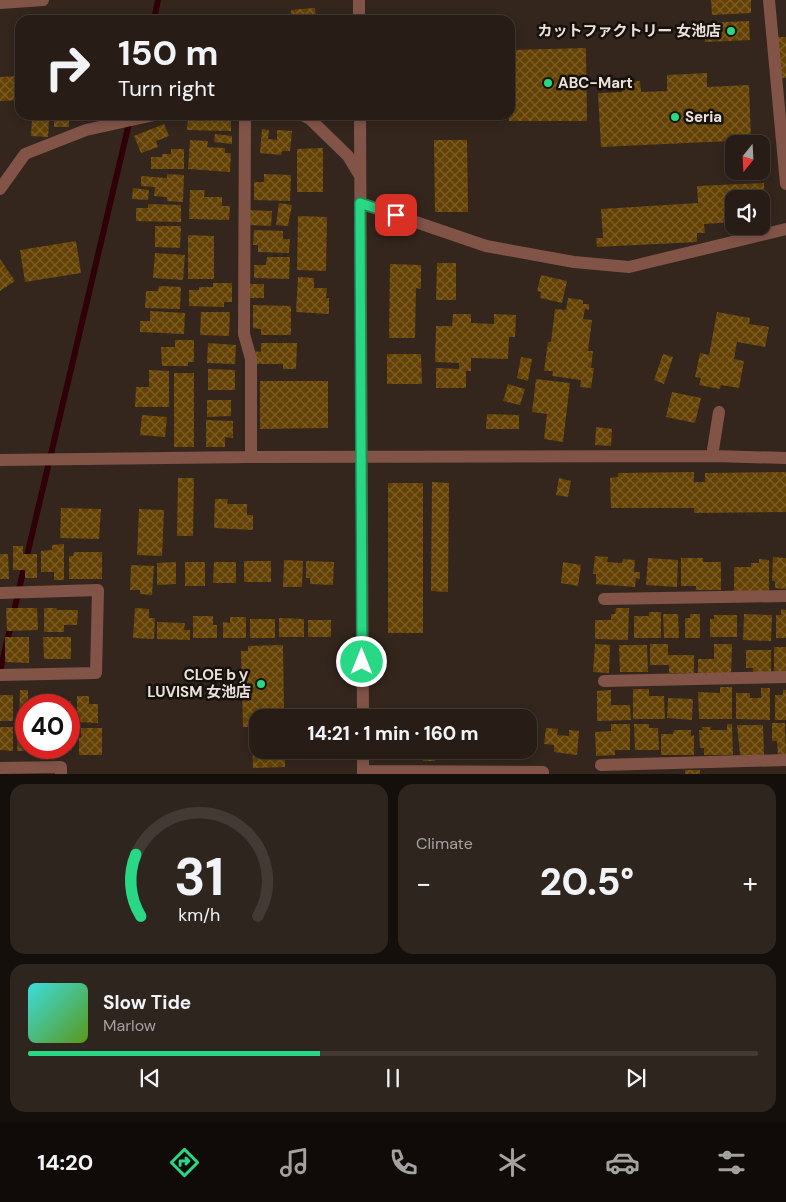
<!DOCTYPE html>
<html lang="en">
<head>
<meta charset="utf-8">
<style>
	:root { --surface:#271c16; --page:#2f251f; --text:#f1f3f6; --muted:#a4a1a1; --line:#433a35; --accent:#28d885 }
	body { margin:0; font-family:"DM Sans","Noto Sans JP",sans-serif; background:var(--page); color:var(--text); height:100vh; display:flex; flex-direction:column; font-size:19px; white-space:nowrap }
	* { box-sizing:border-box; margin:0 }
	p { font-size:16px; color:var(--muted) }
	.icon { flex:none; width:28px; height:28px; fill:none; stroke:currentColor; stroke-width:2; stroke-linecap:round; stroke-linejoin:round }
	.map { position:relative; height:774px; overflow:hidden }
	.panel { display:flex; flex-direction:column; gap:10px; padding:10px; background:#150f0c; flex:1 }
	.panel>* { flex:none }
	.top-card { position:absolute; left:15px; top:15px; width:500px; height:105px; border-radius:15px; box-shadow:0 2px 8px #0003,0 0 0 1px var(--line); background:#271c16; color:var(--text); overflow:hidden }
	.needle { width:32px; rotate:198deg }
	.fabs { position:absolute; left:725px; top:135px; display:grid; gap:10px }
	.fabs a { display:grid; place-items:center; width:45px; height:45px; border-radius:10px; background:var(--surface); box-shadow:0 2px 8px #0003,0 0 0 1px var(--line); font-size:25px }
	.speed { position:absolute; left:15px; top:694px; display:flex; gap:10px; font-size:25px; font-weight:700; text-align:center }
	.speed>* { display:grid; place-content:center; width:65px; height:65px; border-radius:50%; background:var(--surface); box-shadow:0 2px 8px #0003,0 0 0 1px var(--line); line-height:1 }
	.speed .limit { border:8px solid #d22; background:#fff; color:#111 }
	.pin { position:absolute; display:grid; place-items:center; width:42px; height:42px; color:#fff; margin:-21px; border-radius:10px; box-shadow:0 2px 8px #0006 }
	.me { position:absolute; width:55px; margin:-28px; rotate:0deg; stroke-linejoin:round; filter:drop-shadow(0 0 4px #0008) }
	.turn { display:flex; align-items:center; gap:18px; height:105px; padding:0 20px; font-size:22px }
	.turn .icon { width:65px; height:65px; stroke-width:2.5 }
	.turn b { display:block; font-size:35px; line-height:42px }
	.big { font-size:38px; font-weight:800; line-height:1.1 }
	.panel .card { flex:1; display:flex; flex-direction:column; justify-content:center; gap:8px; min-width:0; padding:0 18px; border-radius:15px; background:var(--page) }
	.panel .dial { align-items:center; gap:0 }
	.dial svg { height:130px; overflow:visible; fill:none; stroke:var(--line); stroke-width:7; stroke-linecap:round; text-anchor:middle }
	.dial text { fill:var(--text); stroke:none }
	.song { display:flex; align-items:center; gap:15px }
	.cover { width:60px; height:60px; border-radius:8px; background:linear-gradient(135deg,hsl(180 70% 55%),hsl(90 70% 35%)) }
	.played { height:5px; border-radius:2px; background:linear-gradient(90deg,var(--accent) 40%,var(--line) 40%) }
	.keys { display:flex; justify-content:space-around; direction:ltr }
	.heat { display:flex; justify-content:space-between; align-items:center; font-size:28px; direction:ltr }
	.panel .tiles { flex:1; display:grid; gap:10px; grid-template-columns:1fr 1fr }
	.card:last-child { grid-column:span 2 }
	.trip { position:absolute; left:249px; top:709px; width:288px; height:50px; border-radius:15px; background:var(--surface); box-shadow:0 2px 8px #0003,0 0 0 1px var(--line); font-weight:800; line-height:50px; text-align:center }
	.menu { display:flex; height:80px; justify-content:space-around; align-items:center; background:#100b09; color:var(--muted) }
	.menu .icon { width:35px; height:35px }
	.menu .active { color:var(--accent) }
	.menu b { font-size:22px; color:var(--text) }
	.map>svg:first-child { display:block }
</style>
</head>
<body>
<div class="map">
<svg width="786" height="775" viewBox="0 0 786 775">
	<defs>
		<pattern id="building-cross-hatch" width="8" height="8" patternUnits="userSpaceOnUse" patternTransform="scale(1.25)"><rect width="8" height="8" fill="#644204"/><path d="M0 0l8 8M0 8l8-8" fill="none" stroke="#7a5d28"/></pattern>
	</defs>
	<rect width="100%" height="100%" fill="#34261d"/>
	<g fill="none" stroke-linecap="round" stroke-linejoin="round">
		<path stroke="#300008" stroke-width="6" d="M154,20L158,0
			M13,615L130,119
			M0,671L11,625"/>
	</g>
	<path fill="url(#building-cross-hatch)" d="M711,0H751V13L712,15Z
		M315,8L316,20H292L291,10Z
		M405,14H460V20H405Z
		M749,21L750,40L705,42L704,23Z
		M778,37H786V78H781Z
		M586,48L587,121H509L510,50Z
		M707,73V87L749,85L751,140L601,147L598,93L622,92L621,82L640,81L641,92L667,91V75Z
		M20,76V100L0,101V77Z
		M54,115H99V121L69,120V127H54Z
		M207,115H231V131L187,130L188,117H207Z
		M32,119L49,120L48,137L31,136Z
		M164,124L169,136L156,141L158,147L141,153L134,136Z
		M262,129L269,130L268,139L277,140V130L292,131L290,151H282L281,155L260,153Z
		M215,134L232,136V144L214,142Z
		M190,140L208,141L207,147L225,148V153H231L230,172L188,169Z
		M434,140H467L468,212H435Z
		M323,148V192H297V149Z
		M171,149H184V169H151V157H162V154H171Z
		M167,174L184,175L183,202L167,201V197L154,196L155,187L141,186V176L167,178Z
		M264,174L291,175L290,201L254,200V182H264Z
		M764,183L766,221H761V199H734V222L704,224L705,233H697V242L597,247L596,238H603L601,209L698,203L697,186Z
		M133,188L149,190L148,200L132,199Z
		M190,190H205L204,197H222V206H230L229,220L189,219Z
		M279,203L292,205L288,226L276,225Z
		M148,204L181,205V222L136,221V208H148Z
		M249,210L272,211L271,226L248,225Z
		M298,216L327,217L326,271L297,270Z
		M155,226H181L180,248L155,247Z
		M254,230L283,231V239H290L289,253L258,252V245H253Z
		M188,235L214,236V279H188Z
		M76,241L81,273L25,282L20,250Z
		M155,253L185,255L183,280L153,278Z
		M267,257H290L289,279L254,278V265H266Z
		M0,259L15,281L0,291Z
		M437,263H456V300H436Z
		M390,264L421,265V289L416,288L415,338H389Z
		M541,275L567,281L562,303L540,298L541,292L537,291Z
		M298,277L314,278V288H327L326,298H329V314L296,312Z
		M213,283H232V302H224V307L189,306V290H199V287H213Z
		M249,284H264V298H249Z
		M159,286L181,287L180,309L145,308L146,291H158Z
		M568,298L583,300V304H589V310L585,309L583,319L592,320L588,351H593L591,368H594L591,388L580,387L581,380L552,376L553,371H544L548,342H551L555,309L566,310Z
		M253,305L291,306V335H261V329L253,328Z
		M150,311L185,313L184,334L140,332V321H150Z
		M201,312H230L229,336L200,335Z
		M717,312L750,318L749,324L769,327L765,347L737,342L734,359L744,361L739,388L721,385L720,389L699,385L701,378L695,377L700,353L709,355Z
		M453,314H471V323L494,324V314L516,315L515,337H509L508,359L471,358V371H466V388H436V368L459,369V363L435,362L436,326H452Z
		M175,340H194V362H188V366H162L161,347H175Z
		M208,343L236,345L235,364L207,363Z
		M261,343H297L296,369H283V364H254V351L261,352Z
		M387,354H421L422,384H387Z
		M663,354L673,357L664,384L654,380Z
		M521,357L532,359L528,381L517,378Z
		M208,369L235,370V390H208Z
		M149,370L169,371V407H135L136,387H149Z
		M174,373H194V447H174Z
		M536,379L570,383L563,442L544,439L547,414L532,412Z
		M260,381H328V428L260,429Z
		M508,384L525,389L520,405L503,401Z
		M672,392L701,398L695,423L666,417Z
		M207,400H231V416L207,417Z
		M487,414L519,415V429H486Z
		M142,415L167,417L165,437L140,435Z
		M206,420L233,421V438L225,437V447H206Z
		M596,427L612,429L611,446L595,445Z
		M694,472V482H705V473L786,472V512L694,513V508H611L610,478L618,477V473Z
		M178,478H194L193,536H177Z
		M559,478L571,481L568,497L556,495Z
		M432,482L449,483L448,592L431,591Z
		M388,483H423V633H388Z
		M215,499H228L227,504H247V515H253V530L214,528Z
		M61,508L101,509L99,539L60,538Z
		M139,509L164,510L162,556L137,555Z
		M64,544V580H54V572H41V551L52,550V545Z
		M13,546H23V554H37V578H25V570H13Z
		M74,552H102V579H69V556H73Z
		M0,554H8L9,579H0Z
		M595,556L608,557L607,562L622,563L623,559L635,560L634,572H640V579L636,578L635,587L596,584V574H593Z
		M773,557L786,558V589L775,588V581H772Z
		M648,558L678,560L677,587L646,585Z
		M681,558H703V562H721V590H696V586H681Z
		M759,559L769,560V591H734V567H751V563H759Z
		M284,560L303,561L302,587H283Z
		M244,561H271V582H244Z
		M306,561L334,562L333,585L310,584V578H306Z
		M176,562V584L157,585V563Z
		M185,562H205V586H185Z
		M214,562H236V583H213Z
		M563,562L581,565L578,586L561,583Z
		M131,565L154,566L152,595L140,594V590H130Z
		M6,608H37L38,630L7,631Z
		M44,608H57V610H78L77,625H64V632H44Z
		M135,608L149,609V618H155L154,639L133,638Z
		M616,608H629L628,640L595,639V620H611V614H615Z
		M781,609L786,610V638H776V615H781Z
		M649,612H661V638H634V616H649Z
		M663,614H678L679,638H664Z
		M690,614H700V638H685V618H690Z
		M744,614L772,615L771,641L743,640Z
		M714,615H737V637H710V619H714Z
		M193,616H213V625H217V638H193Z
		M230,617H246V638H223V622L230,623Z
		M279,618L304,619V637H279Z
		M250,619H275V638H250Z
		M308,620H331V637H308Z
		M157,622L185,623L184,630H190V640L157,639Z
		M5,637H29V663L5,662Z
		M43,637H71V659H44Z
		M595,644L610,645L609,673L593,672Z
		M650,644H668V655H694V673H669V665H650Z
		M714,644H732L731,674H698V659H714Z
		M283,645L284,718H258V750H285V767L253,768L252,727H243L241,651H248V646Z
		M619,645H647L648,672H620Z
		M774,647H786V672H774Z
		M746,650H771V672H753V668H746Z
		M720,687H732V719H699L698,692L720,693Z
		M761,688H770V720L736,719V693H750V698H761Z
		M633,689H649V696H664L665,719H633Z
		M20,690H28V699L42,700V705H26V719H19Z
		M611,690V705H630L631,720L597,721V691Z
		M783,690H786V720H775V695H783Z
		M0,695H13V721H0Z
		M77,696H89V704H98V723L77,722Z
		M668,698L693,699L692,720L667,718Z
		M48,701H71V719H69V705H48Z
		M772,723H785L786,755L778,756L777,741H772Z
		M611,724H630V750H615V755L596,756L595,732L611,731Z
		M634,724H649V728H658L659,750H635Z
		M727,724H732L733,755H704V748H700L699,730H703L702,727H711L710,730H727Z
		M737,725H763L764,755H740Z
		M0,727H13V751L0,750Z
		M18,727L26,728V748H41V751H17Z
		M81,728H102V755H79V738L81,737Z
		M546,728L558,729L557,735L569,736V730L579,731L577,755L554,752V745L544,744Z
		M69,729H72V750H53V748H69Z
		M528,729H537L536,746L528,745Z
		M674,730H691V736L694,735V755H661V734H673Z
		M394,750H436L435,761H423V755L399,754V752H394Z
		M441,750H462V760H449V756L441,755Z
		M484,750H503L502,759L483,758Z
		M513,750H525L524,757H512Z
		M685,770H700V775H685Z"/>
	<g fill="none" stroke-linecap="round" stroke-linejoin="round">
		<path stroke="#825448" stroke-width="12" d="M359,0V20
			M769,0L786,184
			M0,3L43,0
			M245,115L244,334L251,359V457
			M302,115L310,119L348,156L360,176
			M360,115L363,718
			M0,189L25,154L86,130L154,115
			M360,203L486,246L574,262L629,267L786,229
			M712,456L719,412
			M0,460L251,457L712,456L786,458
			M0,593L98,590L96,673L0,675
			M604,599L786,596
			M604,681L786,677
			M363,750V775
			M601,765L786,760
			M0,768L61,767V775
			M363,771L543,772V775"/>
	</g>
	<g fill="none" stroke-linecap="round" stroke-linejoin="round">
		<defs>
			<path id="route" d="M362,662L360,203L396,215"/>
		</defs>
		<use href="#route" stroke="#1a8c56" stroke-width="12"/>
		<use href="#route" stroke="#28d885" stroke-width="9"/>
	</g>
	<g fill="#28d885" stroke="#17110d" stroke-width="2">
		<circle cx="731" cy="31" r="5"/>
		<circle cx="548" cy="83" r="5"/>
		<circle cx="675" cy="117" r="5"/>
		<circle cx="261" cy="684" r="5"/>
	</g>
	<g text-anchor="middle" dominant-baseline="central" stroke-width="5" stroke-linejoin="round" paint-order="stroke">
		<g font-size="15" font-weight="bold" fill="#ebe1db" stroke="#17110d" text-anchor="end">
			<text x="721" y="31">カットファクトリー 女池店</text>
			<text x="558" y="83" text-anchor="start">ABC-Mart</text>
			<text x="685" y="117" text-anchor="start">Seria</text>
			<text x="251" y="675">CLOE bｙ<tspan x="251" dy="17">LUVISM 女池店</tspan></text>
		</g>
	</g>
</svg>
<div class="fabs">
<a><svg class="needle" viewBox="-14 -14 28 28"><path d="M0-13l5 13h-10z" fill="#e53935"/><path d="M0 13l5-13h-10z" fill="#a4a1a1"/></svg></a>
<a><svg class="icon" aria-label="sound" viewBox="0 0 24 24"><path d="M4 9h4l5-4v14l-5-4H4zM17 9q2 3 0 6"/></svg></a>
</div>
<div class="speed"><div class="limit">40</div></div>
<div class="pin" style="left:396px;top:215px;background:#d93025"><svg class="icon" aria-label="arrive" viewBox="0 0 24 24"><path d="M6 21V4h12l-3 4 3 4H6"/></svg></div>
<svg class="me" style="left:362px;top:662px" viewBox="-20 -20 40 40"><circle r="17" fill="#28d885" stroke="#fff" stroke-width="3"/><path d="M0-11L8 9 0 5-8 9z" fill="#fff"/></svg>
<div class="trip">14:21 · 1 min · 160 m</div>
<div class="top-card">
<div class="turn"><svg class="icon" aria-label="right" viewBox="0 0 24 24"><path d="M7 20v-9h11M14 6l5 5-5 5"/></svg><div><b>150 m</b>Turn right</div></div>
</div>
</div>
<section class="panel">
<div class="tiles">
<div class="card dial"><svg viewBox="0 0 100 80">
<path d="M14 69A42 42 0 1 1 86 69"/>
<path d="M14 69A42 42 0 0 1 11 31" stroke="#28d885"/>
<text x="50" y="56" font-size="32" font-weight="700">31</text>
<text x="50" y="72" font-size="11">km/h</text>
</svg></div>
<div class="card"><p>Climate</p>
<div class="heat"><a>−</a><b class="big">20.5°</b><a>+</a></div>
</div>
<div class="card">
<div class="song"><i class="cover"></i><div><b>Slow Tide</b><p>Marlow</p></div></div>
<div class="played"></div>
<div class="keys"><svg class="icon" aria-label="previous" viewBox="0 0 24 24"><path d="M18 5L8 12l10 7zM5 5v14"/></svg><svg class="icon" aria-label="pause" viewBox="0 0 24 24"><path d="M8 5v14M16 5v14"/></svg><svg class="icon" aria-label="next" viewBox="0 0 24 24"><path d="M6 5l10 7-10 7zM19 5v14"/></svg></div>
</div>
</div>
</section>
<nav class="menu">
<b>14:20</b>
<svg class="icon active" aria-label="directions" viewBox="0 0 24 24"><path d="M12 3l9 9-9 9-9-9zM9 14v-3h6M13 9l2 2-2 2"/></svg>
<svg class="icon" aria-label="music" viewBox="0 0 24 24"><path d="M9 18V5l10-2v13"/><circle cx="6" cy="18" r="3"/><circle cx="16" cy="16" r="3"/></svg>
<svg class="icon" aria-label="phone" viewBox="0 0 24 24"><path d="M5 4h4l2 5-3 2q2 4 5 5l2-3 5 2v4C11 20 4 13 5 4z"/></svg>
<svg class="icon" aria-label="climate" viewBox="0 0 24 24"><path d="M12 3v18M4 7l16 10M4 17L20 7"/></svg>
<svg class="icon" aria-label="car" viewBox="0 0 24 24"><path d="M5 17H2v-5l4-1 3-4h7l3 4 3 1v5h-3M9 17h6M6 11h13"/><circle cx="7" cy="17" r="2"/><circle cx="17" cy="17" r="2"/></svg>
<svg class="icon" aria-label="filters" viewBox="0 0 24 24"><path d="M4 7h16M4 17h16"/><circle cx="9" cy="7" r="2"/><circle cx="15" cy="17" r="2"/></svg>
</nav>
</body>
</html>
